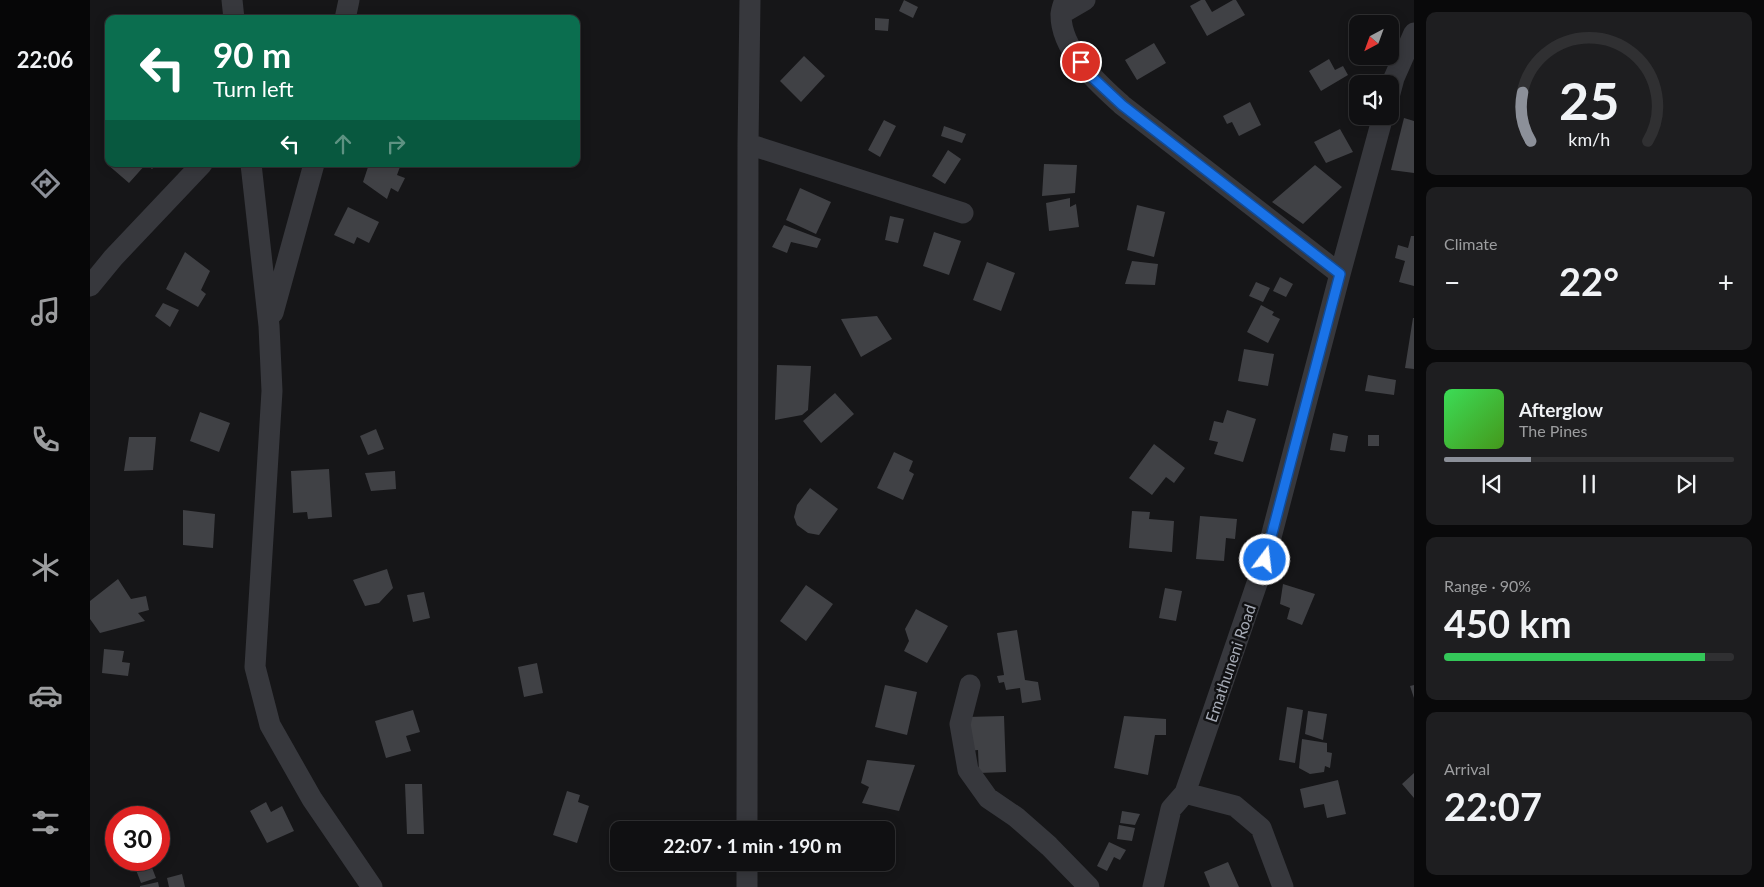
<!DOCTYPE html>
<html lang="en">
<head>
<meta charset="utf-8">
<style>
	:root { --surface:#101012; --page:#1e1e20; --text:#f1f3f6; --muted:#9c9d9f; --line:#303032; --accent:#8c9099 }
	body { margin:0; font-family:Lato,sans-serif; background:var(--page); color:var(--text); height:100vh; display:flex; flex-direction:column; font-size:19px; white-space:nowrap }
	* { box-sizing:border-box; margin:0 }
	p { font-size:16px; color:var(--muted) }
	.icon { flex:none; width:28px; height:28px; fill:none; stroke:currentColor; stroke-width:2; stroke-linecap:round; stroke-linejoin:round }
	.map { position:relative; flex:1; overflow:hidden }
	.details { display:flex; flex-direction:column; gap:12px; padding:12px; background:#09090a; width:350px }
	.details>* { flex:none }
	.guide { position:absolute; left:15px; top:15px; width:475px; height:152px; border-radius:10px; box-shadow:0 2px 12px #0003,0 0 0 1px var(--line); background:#0b6e4f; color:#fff; overflow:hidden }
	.needle { width:32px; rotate:221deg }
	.tools { position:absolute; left:1259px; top:15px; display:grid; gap:10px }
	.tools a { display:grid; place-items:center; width:50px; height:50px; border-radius:10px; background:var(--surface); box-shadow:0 2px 12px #0003,0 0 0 1px var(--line); font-size:25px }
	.speed { position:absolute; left:15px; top:806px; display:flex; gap:10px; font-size:25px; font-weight:700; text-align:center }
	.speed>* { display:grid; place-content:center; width:65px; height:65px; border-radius:50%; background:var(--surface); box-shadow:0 2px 12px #0003,0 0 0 1px var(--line); line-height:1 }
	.speed .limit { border:8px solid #d22; background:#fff; color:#111 }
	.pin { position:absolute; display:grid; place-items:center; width:42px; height:42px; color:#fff; margin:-21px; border:2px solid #fff; border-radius:50%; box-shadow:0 1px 5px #0007 }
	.me { position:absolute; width:55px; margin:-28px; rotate:15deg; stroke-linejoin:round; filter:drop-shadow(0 0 4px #0008) }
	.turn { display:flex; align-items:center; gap:18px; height:105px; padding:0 25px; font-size:22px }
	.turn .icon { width:65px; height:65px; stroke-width:2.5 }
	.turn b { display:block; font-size:35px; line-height:42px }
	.lanes { display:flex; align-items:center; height:48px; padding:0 25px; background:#0003; justify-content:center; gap:25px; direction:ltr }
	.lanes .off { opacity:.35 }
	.big { font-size:38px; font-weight:700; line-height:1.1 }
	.details .widget { flex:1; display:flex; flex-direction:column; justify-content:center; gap:8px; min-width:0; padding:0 18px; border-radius:10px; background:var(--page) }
	.details .dial { align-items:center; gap:0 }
	.dial svg { height:130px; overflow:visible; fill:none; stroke:var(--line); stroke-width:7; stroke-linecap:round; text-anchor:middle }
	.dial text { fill:var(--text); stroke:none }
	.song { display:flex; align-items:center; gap:15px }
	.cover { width:60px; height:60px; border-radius:8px; background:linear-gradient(135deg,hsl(130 70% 55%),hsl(100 70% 35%)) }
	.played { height:5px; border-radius:2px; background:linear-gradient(90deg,var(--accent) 30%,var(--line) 30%) }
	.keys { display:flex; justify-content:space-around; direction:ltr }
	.heat { display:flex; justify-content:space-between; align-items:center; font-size:28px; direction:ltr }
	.charge { height:8px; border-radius:4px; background:linear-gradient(90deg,#34c759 90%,var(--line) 0) }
	.trip { position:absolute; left:520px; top:821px; width:285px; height:50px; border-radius:10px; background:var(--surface); box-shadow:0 2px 12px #0003,0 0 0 1px var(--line); font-weight:700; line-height:50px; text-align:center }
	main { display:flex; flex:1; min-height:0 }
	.tabs { display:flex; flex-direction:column; width:90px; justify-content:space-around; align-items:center; background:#060607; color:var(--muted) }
	.tabs .icon { width:35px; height:35px }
	.tabs .selected { color:var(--accent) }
	.tabs b { font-size:22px; color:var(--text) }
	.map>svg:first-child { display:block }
</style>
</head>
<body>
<main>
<nav class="tabs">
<b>22:06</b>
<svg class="icon selected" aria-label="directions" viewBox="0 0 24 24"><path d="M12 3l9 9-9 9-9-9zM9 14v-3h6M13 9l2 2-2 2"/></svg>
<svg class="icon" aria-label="music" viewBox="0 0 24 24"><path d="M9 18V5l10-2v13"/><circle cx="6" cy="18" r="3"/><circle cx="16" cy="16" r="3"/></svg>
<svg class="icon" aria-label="phone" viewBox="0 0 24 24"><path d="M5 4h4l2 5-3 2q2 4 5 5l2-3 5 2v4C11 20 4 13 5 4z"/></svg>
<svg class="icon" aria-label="climate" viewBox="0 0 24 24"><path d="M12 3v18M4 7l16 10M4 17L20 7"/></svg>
<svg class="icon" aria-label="car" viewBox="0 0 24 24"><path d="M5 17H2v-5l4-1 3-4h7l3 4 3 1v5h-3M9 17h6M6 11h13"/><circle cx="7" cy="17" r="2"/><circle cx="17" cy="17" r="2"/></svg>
<svg class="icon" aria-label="filters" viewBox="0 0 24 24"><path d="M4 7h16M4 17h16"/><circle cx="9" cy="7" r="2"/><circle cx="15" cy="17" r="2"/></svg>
</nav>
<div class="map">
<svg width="1324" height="887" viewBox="0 0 1324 887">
	<rect width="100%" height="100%" fill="#161618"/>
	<path fill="#404145" d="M814,0L828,7L823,18L809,11Z
		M1111,0H1115L1122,12L1143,0H1146L1155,15L1117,36L1100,6Z
		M785,18L799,19L798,31L785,30Z
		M1064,43L1076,63L1047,80L1035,60Z
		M714,56L735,76L711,102L690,81Z
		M1239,59L1245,70L1253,66L1258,75L1231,91L1219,71Z
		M1160,102L1171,125L1149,136L1142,122L1137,124L1133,116Z
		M1314,118L1324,121V173L1301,170Z
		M794,120L806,126L790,157L778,150Z
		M854,126L876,134L872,143L851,136Z
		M1250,129L1263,152L1236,163L1224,142Z
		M858,150L871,159L855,184L842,176Z
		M17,164H56L39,183Z
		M56,164H67L62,169Z
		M279,164H311L307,175L315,178L308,192L301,188L297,199L273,182Z
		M954,164L987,165L985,193L952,196Z
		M1225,165L1252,187L1213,224L1182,202Z
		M710,188L741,202L726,234L696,220Z
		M980,198V207L986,204L989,227L959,231L956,203Z
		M1047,205L1075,212L1064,257L1037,250Z
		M258,207L289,222L279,243L267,237L264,244L244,235Z
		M800,216L814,219L808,243L795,240Z
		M694,225L731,239L727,248L701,242L697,253L682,247Z
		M844,232L871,241L859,275L833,266Z
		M1321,236H1324V286L1309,282L1315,261L1305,258L1308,245L1318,248Z
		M95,252L120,271L111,290L116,294L108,307L76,289Z
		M1042,261L1068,264L1065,285L1035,284Z
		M897,262L925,273L911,311L883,300Z
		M1190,277L1203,284L1196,297L1183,291Z
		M1166,282L1180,288L1173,302L1159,296Z
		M73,303L89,310L80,327L65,316Z
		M1171,305L1184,312L1182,315L1190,319L1178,343L1157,332Z
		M787,316L802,339L771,357L751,319Z
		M1323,318H1324V369L1315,368Z
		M1154,349L1184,354L1178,386L1148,381Z
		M687,365L721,366L718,410L712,415L685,420Z
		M1278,375L1306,380L1304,395L1275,391Z
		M745,393L764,414L731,443L713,421Z
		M1137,410L1166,419L1153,462L1124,454L1128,442L1119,440L1124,421L1133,423Z
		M110,412L140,423L129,452L100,441Z
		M286,429L294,449L278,455L270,436Z
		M1243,433L1258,436L1255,452L1240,450Z
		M1278,435H1289V446H1278Z
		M39,437H66L63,470L34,471Z
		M1064,444L1095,468L1084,483L1076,477L1062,495L1039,478Z
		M804,452L823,461L819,471L824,474L813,500L787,488Z
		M239,469L242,517L218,519L217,512L203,513L201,471Z
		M305,471L306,489L281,491L275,473Z
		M720,488L748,509L729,535L718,533L707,525L704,517L707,505Z
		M93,510L125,514L123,548L93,545Z
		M1042,511L1060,512L1059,519L1084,521L1082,552L1039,548Z
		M1110,516L1147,519L1145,539L1136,538L1134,561L1106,559Z
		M297,569L303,588L289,603L275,606L263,580Z
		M28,579L41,599L56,596L59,610L48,613L55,621L10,633L0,619V601Z
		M1193,584L1225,594L1212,625L1197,619L1200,608L1190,604Z
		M716,585L743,604L716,641L690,621Z
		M1075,588L1092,591L1086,621L1069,618Z
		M334,592L340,618L323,622L317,595Z
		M826,609L858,626L837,663L814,651L819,641L815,629Z
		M927,630L935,680L948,682L951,700L932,703L930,688L916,690L914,682L909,683L907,676L914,675L907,633Z
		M14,649L34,651L32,662L40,663L38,676L12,673Z
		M447,663L453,693L434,697L428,667Z
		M795,685L827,692L817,735L785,727Z
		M1324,685V698L1320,686Z
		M1197,707L1213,710L1205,763L1189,760Z
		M323,710L330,732L316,736L321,751L296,758L285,721Z
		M1218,711L1237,714L1233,740L1215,734Z
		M914,716L916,772L889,773L888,750L878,751L877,717Z
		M1034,716L1076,719V735H1065L1058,775L1024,768Z
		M1212,739L1237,743V752L1242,753L1240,768L1235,766L1234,772L1220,774L1209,768Z
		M777,760L825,765L809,811L772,803L779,787L771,783Z
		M1324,773V798L1312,784Z
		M1248,780L1256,814L1237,818L1234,804L1214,808L1210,789Z
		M315,784H332L334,834H317Z
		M477,791L490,795L488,802L499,806L487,843L463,835Z
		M176,802L181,812L192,806L204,831L177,843L160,811Z
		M1032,811L1050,814L1045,825L1030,823Z
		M1029,825L1045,828L1042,841L1027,839Z
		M1019,842L1036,850L1030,860L1024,857L1017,871L1007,866Z
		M48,860H59L66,878L51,883L43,862Z
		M1138,862L1149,887H1120L1114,872Z
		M92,874L95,887H79L77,878Z
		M68,882L69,887H50V886Z"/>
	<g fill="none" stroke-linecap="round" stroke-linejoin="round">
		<path stroke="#37383d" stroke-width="21" d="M142,0L144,19
			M975,0C973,5 971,10 971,15C971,51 1008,83 1032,105L1250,274
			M971,14L995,0
			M255,19L259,0
			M1300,93L1304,78L1324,33
			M658,144L873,213
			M161,164L179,326L182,391L165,667L180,725L222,799L282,887
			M0,286L23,258L112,164
			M183,313L224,164
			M880,685L870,724L878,770L898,798L926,817L959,846L999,887
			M1095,793L1145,806L1171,828L1193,887
			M657,830L658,144L660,0
			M657,887V862
			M1063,887L1081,809L1095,793L1175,560L1250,274L1293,116"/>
	</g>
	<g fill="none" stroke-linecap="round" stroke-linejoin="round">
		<defs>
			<path id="route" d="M991,62L1002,77L1032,105L1250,274L1175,560"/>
		</defs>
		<use href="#route" stroke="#114b97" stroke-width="12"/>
		<use href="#route" stroke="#1a73e8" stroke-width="9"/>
	</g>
	<g text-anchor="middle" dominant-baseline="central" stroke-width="5" stroke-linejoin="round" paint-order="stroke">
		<g font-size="16" fill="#a8adb8" stroke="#111113">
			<text transform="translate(1140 663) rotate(-71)">Emathuneni Road</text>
		</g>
	</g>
</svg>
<div class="tools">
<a><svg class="needle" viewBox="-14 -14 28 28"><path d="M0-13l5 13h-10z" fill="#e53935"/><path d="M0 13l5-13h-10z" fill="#9c9d9f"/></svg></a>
<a><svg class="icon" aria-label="sound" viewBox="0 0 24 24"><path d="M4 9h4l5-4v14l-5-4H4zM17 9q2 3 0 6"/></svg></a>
</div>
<div class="speed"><div class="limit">30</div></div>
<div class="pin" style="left:991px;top:62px;background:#d93025"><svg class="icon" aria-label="arrive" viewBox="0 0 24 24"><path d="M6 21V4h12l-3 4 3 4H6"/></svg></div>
<svg class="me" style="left:1175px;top:560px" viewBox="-20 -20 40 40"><circle r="17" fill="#1a73e8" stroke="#fff" stroke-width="3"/><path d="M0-11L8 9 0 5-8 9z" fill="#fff"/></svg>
<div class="trip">22:07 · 1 min · 190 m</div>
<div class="guide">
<div class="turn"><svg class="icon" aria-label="left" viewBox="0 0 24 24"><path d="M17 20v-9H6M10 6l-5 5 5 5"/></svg><div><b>90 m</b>Turn left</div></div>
<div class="lanes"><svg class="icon" aria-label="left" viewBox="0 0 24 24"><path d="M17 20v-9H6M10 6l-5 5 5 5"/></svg><svg class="icon off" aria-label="ahead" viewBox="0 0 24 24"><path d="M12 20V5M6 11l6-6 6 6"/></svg><svg class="icon off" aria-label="right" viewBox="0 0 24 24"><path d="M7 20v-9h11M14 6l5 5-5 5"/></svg></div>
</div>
</div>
<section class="details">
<div class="widget dial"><svg viewBox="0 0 100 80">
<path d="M14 69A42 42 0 1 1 86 69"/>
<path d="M14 69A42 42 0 0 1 9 39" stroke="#8c9099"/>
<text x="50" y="56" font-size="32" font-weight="700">25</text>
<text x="50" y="72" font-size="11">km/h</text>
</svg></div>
<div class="widget"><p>Climate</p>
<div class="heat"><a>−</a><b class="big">22°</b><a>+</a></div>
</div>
<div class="widget">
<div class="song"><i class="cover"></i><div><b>Afterglow</b><p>The Pines</p></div></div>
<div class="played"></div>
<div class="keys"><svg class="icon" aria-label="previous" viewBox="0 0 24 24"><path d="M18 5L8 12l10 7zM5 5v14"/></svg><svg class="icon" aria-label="pause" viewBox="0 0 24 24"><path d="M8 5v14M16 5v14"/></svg><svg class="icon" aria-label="next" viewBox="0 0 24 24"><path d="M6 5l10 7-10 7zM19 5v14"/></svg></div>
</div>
<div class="widget"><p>Range · 90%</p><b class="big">450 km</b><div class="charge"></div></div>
<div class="widget"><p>Arrival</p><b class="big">22:07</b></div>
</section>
</main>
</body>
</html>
